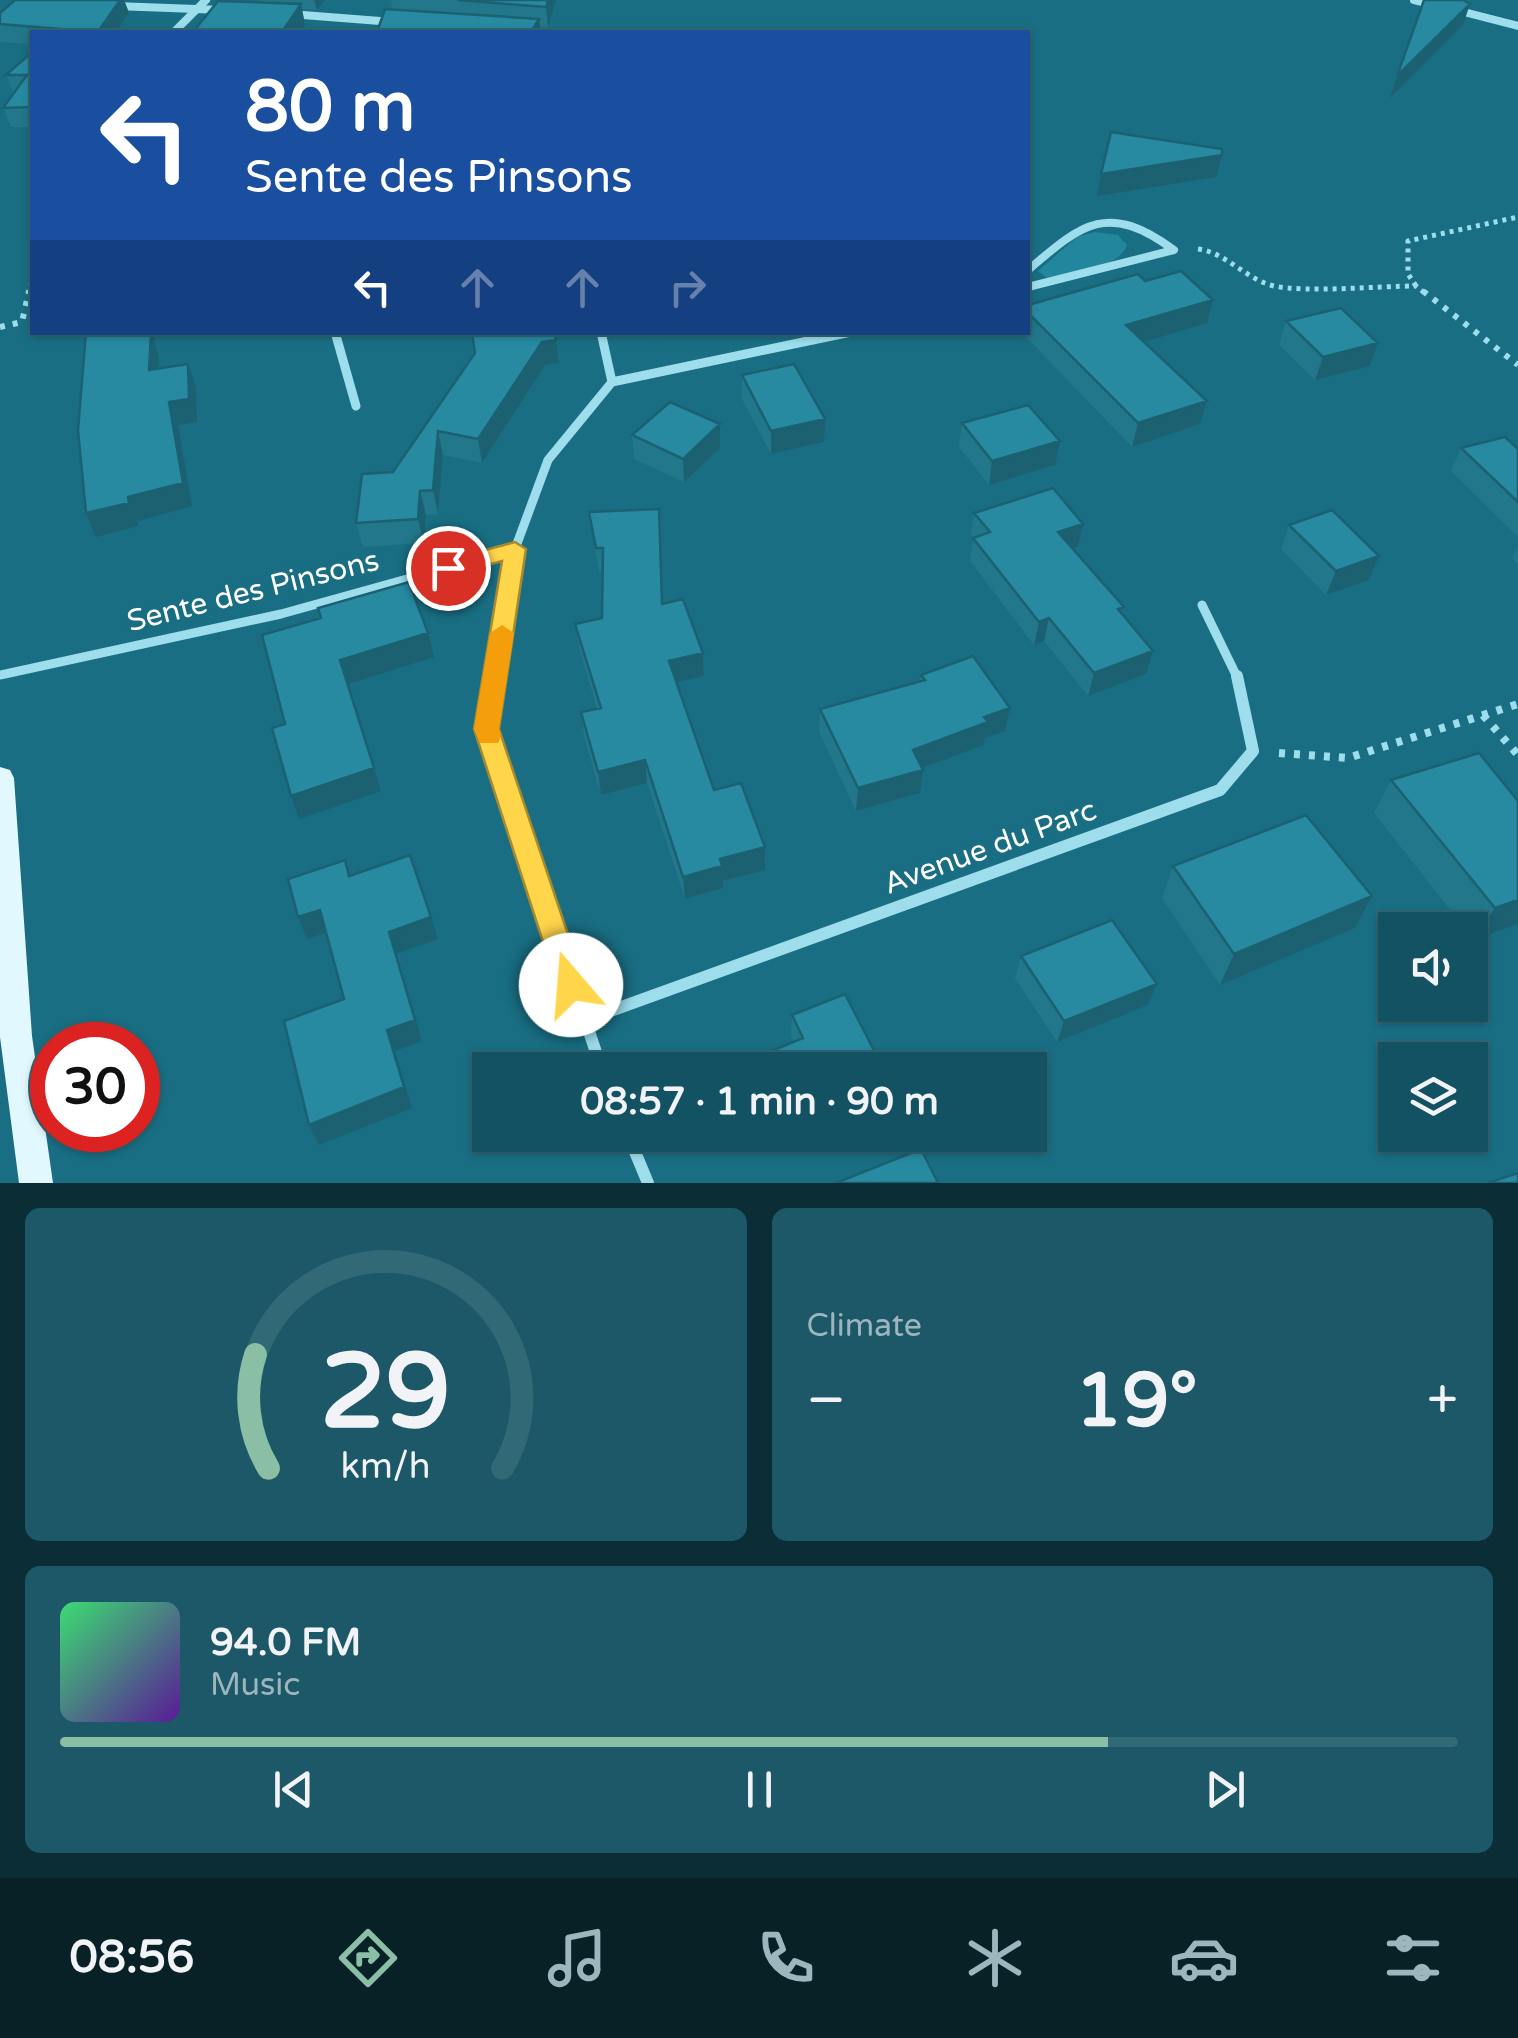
<!DOCTYPE html>
<html lang="en">
<head>
<meta charset="utf-8">
<style>
	:root { --surface:#135262; --page:#1c5868; --text:#f1f3f6; --muted:#9db6be; --line:#326977; --accent:#8abfa5 }
	body { margin:0; font-family:"Varela Round",sans-serif; background:var(--page); color:var(--text); height:100vh; display:flex; flex-direction:column; font-size:38px; white-space:nowrap }
	* { box-sizing:border-box; margin:0 }
	p { font-size:32px; color:var(--muted) }
	.icon { flex:none; width:55px; height:55px; fill:none; stroke:currentColor; stroke-width:2; stroke-linecap:round; stroke-linejoin:round }
	.map { position:relative; height:1183px; overflow:hidden }
	.drawer { display:flex; flex-direction:column; gap:25px; padding:25px; background:#0a2d36; flex:1 }
	.drawer>* { flex:none }
	.banner { position:absolute; left:30px; top:30px; width:1000px; height:305px; border-radius:0px; box-shadow:0 2px 8px #0004,0 0 0 2px var(--line); background:#1a4fa0; color:#fff; overflow:hidden }
	.tools { position:absolute; left:1378px; top:912px; display:grid; gap:20px }
	.tools a { display:grid; place-items:center; width:110px; height:110px; border-radius:0px; background:var(--surface); box-shadow:0 2px 8px #0004,0 0 0 2px var(--line); font-size:50px }
	.speed { position:absolute; left:30px; top:1022px; display:flex; gap:20px; font-size:50px; font-weight:700; text-align:center }
	.speed>* { display:grid; place-content:center; width:130px; height:130px; border-radius:50%; background:var(--surface); box-shadow:0 2px 8px #0004,0 0 0 2px var(--line); line-height:1 }
	.speed .limit { border:15px solid #d22; background:#fff; color:#111 }
	.pin { position:absolute; display:grid; place-items:center; width:85px; height:85px; color:#fff; margin:-42px; border:5px solid #fff; border-radius:50%; box-shadow:0 2px 10px #0007 }
	.me { position:absolute; width:110px; margin:-55px; rotate:342deg; stroke-linejoin:round; filter:drop-shadow(0 0 8px #0008) }
	.turn { display:flex; align-items:center; gap:35px; height:210px; padding:0 50px; font-size:45px }
	.turn .icon { width:130px; height:130px; stroke-width:2.5 }
	.turn b { display:block; font-size:70px; line-height:85px }
	.lanes { display:flex; align-items:center; height:95px; padding:0 50px; background:#0003; justify-content:center; gap:50px; direction:ltr }
	.lanes .off { opacity:.35 }
	.big { font-size:75px; font-weight:700; line-height:1.1 }
	.drawer .card { flex:1; display:flex; flex-direction:column; justify-content:center; gap:15px; min-width:0; padding:0 35px; border-radius:15px; background:var(--page) }
	.drawer .dial { align-items:center; gap:0 }
	.dial svg { height:260px; overflow:visible; fill:none; stroke:var(--line); stroke-width:7; stroke-linecap:round; text-anchor:middle }
	.dial text { fill:var(--text); stroke:none }
	.song { display:flex; align-items:center; gap:30px }
	.cover { width:120px; height:120px; border-radius:15px; background:linear-gradient(135deg,hsl(140 70% 55%),hsl(270 70% 35%)) }
	.played { height:10px; border-radius:5px; background:linear-gradient(90deg,var(--accent) 75%,var(--line) 75%) }
	.keys { display:flex; justify-content:space-around; direction:ltr }
	.heat { display:flex; justify-content:space-between; align-items:center; font-size:55px; direction:ltr }
	.drawer .tiles { flex:1; display:grid; gap:25px; grid-template-columns:1fr 1fr }
	.card:last-child { grid-column:span 2 }
	.trip { position:absolute; left:472px; top:1052px; width:575px; height:100px; border-radius:0px; background:var(--surface); box-shadow:0 2px 8px #0004,0 0 0 2px var(--line); font-weight:700; line-height:100px; text-align:center }
	.tabs { display:flex; height:160px; justify-content:space-around; align-items:center; background:#082127; color:var(--muted) }
	.tabs .icon { width:70px; height:70px }
	.tabs .on { color:var(--accent) }
	.tabs b { font-size:45px; color:var(--text) }
	.map>svg:first-child { display:block }
</style>
</head>
<body>
<div class="map">
<svg width="1518" height="1183" viewBox="0 0 1518 1183">
	<rect width="100%" height="100%" fill="#196e83"/>
	<path fill="#22869c" d="M1095,232L1118,235L1127,245C1118,270 1070,272 1047,278L1038,271L1077,237Z"/>
	<g fill="none" stroke-linecap="round" stroke-linejoin="round">
		<path stroke="#9dddec" stroke-width="5" stroke-dasharray="4 5" stroke-linecap="butt" d="M1198,249C1227,253 1245,279 1274,286C1307,293 1379,286 1416,286L1426,294
			M1416,286L1408,274V241L1518,217
			M28,294L32,277"/>
		<path stroke="#9dddec" stroke-width="6" stroke-dasharray="5 8" stroke-linecap="butt" d="M1423,291L1518,365
			M0,327L22,322L29,291"/>
		<path stroke="#9dddec" stroke-width="8" stroke-dasharray="6 9" stroke-linecap="butt" d="M1483,715L1518,755
			M1279,753L1348,758L1518,704"/>
		<path stroke="#9dddec" stroke-width="8" d="M1414,0L1435,5
			M115,6L223,10
			M1456,10L1518,26
			M290,14L393,22
			M174,32L206,0
			M1028,270C1082,224 1107,201 1174,250L1028,287"/>
		<path stroke="#9dddec" stroke-width="9" d="M335,332L356,406
			M612,382L851,332
			M1202,605L1238,679
			M0,675L281,614L515,549
			M495,679L515,549L548,460L612,382L601,332"/>
		<path stroke="#9dddec" stroke-width="12" d="M495,676L487,729L602,1070
			M583,1021L1220,790L1253,751L1237,676
			M628,1135L648,1183"/>
		<path fill="#e2f8ff" fill-rule="evenodd" d="M0,767L10,770L14,778L32,1036L53,1183H19L0,1037Z"/>
	</g>
	<path fill="#22778a" d="M15,0H124L129,13L116,32H32V44L0,42V13Z
		M261,0H325L317,10L302,9L305,25L262,3Z
		M391,0H556L548,28L393,10Z
		M32,52V127H11L3,108L14,94L6,75Z
		M1145,281L1207,323L1144,342L1200,424L1132,447L1021,332H1028V305Z
		M1286,321L1378,343L1370,366L1315,380L1279,345Z
		M647,332H701V333L649,338Z
		M556,340L559,363L545,365L482,463L443,455L438,514L426,515L424,543L363,547L356,523L475,353Z
		M742,375L824,442L771,454L742,399Z
		M962,423L1055,465L989,485L959,447Z
		M632,435L720,448L684,482L634,459Z
		M1461,448L1518,449V537L1451,471Z
		M589,512L660,533L663,604L703,653L704,676L677,683L714,790L765,847V870L723,881V888L685,899L647,783L601,795L584,736L581,712L597,709L579,647L575,624L602,618L603,571L599,572Z
		M974,513L1083,524L1078,547L1072,548L1122,614L1146,674L1088,696L1044,641L1034,645L970,561L973,539L971,536Z
		M1289,525L1379,556L1369,580L1326,595L1281,549Z
		M1518,547V565L1512,558Z
		M921,675L1010,708L1005,731L985,738L984,745L922,769L920,793L856,811L819,732L820,709L920,682Z
		M1391,780L1518,924L1473,940L1470,935V930H1466L1374,813Z
		M1173,866L1372,896L1355,928L1220,985L1162,898Z
		M1021,956L1148,1005L1057,1042L1015,978Z
		M792,1015L884,1070H735V1066L794,1042L791,1037Z
		M757,1135H811L765,1154Z"/>
	<path fill="#1b6171" d="M120,0H124L129,13L116,32H98Z
		M314,0H325L317,10Z
		M548,0H556L548,28L546,7Z
		M301,4L305,25L300,32H282Z
		M1470,4L1463,25L1390,98L1397,76Z
		M539,19L541,32H531Z
		M1222,155L1216,177L1097,196L1101,174Z
		M1213,300L1207,323L1121,349L1126,325Z
		M143,332H156L154,342L159,356L157,393L149,370Z
		M556,340L559,363L545,365L482,463L478,439L542,342Z
		M1378,343L1370,366L1315,380L1323,357Z
		M188,364L196,387L197,422L178,425L192,506L138,521V526L96,537L86,513L128,497L169,402Z
		M1207,401L1200,424L1132,447L1138,423Z
		M825,419L824,442L771,454V431Z
		M720,424V448L684,482L683,459Z
		M438,431L443,455L438,514L433,490Z
		M1060,441L1055,465L989,485L992,461Z
		M420,491L426,515L424,543L418,519Z
		M1083,524L1078,547L1053,554L1058,532Z
		M1379,556L1369,580L1326,595L1336,571Z
		M1049,618L1044,641L1034,645L1039,622Z
		M428,633L434,657L348,684L381,791L299,819L291,796L340,660Z
		M1153,651L1146,674L1088,696L1094,673Z
		M703,653L704,676L671,684L669,661Z
		M1010,708L1005,731L985,738L984,745L910,773L913,750L984,717Z
		M645,760L647,783L601,795L598,772Z
		M923,770L920,793L856,811L858,788Z
		M765,847V870L723,881V888L685,899L683,877L720,859Z
		M1372,896L1355,928L1220,985L1234,954Z
		M1518,900V924L1473,940L1495,908Z
		M320,910L328,932L307,939L298,917Z
		M431,917L438,939L396,954L422,1041L395,1051L412,1108L319,1145L309,1125L387,1030L389,932Z
		M1157,984L1148,1005L1057,1042L1064,1021Z
		M766,1135H811L765,1154Z"/>
	<path fill="#278aa1" stroke="#1b6171" stroke-width="2.5" d="M15,0H120L98,32H55L60,29L0,24V13Z
		M458,0H548L546,7Z
		M1424,0H1463L1470,4L1397,76Z
		M218,1L301,4L282,32H193Z
		M385,9L539,19L531,32H377Z
		M32,52V107L3,108L27,75H6Z
		M1111,132L1222,149V155L1101,174Z
		M1181,271L1213,300L1126,325L1207,401L1138,423L1028,313V305L1138,274L1145,281Z
		M1341,308L1378,343L1323,357L1286,321Z
		M86,332L151,333L149,370L188,364L189,399L169,402L183,483L128,497L129,503L86,513L78,430Z
		M472,332H555L556,340L542,342L478,439L438,431L433,490L420,491L418,519L356,523L362,474L393,472L475,353Z
		M794,364L825,419L771,431L742,375Z
		M670,402L720,424L683,459L632,435Z
		M1028,405L1060,441L992,461L962,423Z
		M1505,437L1518,449V502L1461,448Z
		M1053,488L1083,524L1058,532L1124,607L1118,609L1153,651L1094,673L1049,618L1039,622L973,538L990,532L974,513Z
		M659,509L662,604L683,599L703,653L669,661L714,790L741,783L765,847L720,859L722,866L683,877L645,760L598,772L581,712L601,708L575,624L602,618L603,548H596L589,512Z
		M1332,510L1379,556L1336,571L1289,525Z
		M409,582L428,633L340,660L374,768L291,796L272,728L285,724L262,635L321,618L318,608Z
		M973,656L1010,708L984,717L988,722L913,750L923,770L858,788L820,709L925,680L921,675Z
		M1479,753L1518,801V900L1495,908L1391,780Z
		M1306,815L1372,896L1234,954L1173,866Z
		M410,855L431,917L389,932L415,1020L387,1030L404,1087L309,1125L284,1021L344,999L320,910L298,917L288,879L345,860L349,876Z
		M1112,920L1157,984L1064,1021L1021,956Z
		M845,994L884,1070H737L735,1066L803,1038L792,1015Z
		M921,1149L938,1183H836Z
		M1518,1173V1183H1488Z"/>
	<path fill="#ffd54a" stroke="#a68a30" stroke-width="2.5" d="M515,542L526,549L499,729L585,985L581,994L571,998L561,994L557,985L474,729L502,561L448,576L437,568L440,562Z"/>
	<path fill="#f59e0b" d="M502,625L514,633L499,729L501,736L498,743H480L474,729L490,633Z"/>
	<g text-anchor="middle" dominant-baseline="central" stroke-width="10" stroke-linejoin="round" paint-order="stroke">
		<g font-size="30" fill="#fff" stroke="#196e83">
			<text transform="translate(253 591) rotate(-14)">Sente des Pinsons</text>
			<text transform="translate(990 847) rotate(-20)">Avenue du Parc</text>
		</g>
	</g>
</svg>
<div class="tools">
<a><svg class="icon" aria-label="sound" viewBox="0 0 24 24"><path d="M4 9h4l5-4v14l-5-4H4zM17 9q2 3 0 6"/></svg></a>
<a><svg class="icon" aria-label="layers" viewBox="0 0 24 24"><path d="M12 4l9 5-9 5-9-5zM3 14l9 5 9-5"/></svg></a>
</div>
<div class="speed"><div class="limit">30</div></div>
<div class="pin" style="left:448px;top:568px;background:#d93025"><svg class="icon" aria-label="arrive" viewBox="0 0 24 24"><path d="M6 21V4h12l-3 4 3 4H6"/></svg></div>
<svg class="me" style="left:571px;top:985px" viewBox="-20 -20 40 40"><circle r="19" fill="#fff"/><path d="M0-13L10 11 0 6-10 11z" fill="#ffd54a"/></svg>
<div class="trip">08:57 · 1 min · 90 m</div>
<div class="banner">
<div class="turn"><svg class="icon" aria-label="left" viewBox="0 0 24 24"><path d="M17 20v-9H6M10 6l-5 5 5 5"/></svg><div><b>80 m</b>Sente des Pinsons</div></div>
<div class="lanes"><svg class="icon" aria-label="left" viewBox="0 0 24 24"><path d="M17 20v-9H6M10 6l-5 5 5 5"/></svg><svg class="icon off" aria-label="ahead" viewBox="0 0 24 24"><path d="M12 20V5M6 11l6-6 6 6"/></svg><svg class="icon off" aria-label="ahead" viewBox="0 0 24 24"><path d="M12 20V5M6 11l6-6 6 6"/></svg><svg class="icon off" aria-label="right" viewBox="0 0 24 24"><path d="M7 20v-9h11M14 6l5 5-5 5"/></svg></div>
</div>
</div>
<section class="drawer">
<div class="tiles">
<div class="card dial"><svg viewBox="0 0 100 80">
<path d="M14 69A42 42 0 1 1 86 69"/>
<path d="M14 69A42 42 0 0 1 10 34" stroke="#8abfa5"/>
<text x="50" y="56" font-size="32" font-weight="700">29</text>
<text x="50" y="72" font-size="11">km/h</text>
</svg></div>
<div class="card"><p>Climate</p>
<div class="heat"><a>−</a><b class="big">19°</b><a>+</a></div>
</div>
<div class="card">
<div class="song"><i class="cover"></i><div><b>94.0 FM</b><p>Music</p></div></div>
<div class="played"></div>
<div class="keys"><svg class="icon" aria-label="previous" viewBox="0 0 24 24"><path d="M18 5L8 12l10 7zM5 5v14"/></svg><svg class="icon" aria-label="pause" viewBox="0 0 24 24"><path d="M8 5v14M16 5v14"/></svg><svg class="icon" aria-label="next" viewBox="0 0 24 24"><path d="M6 5l10 7-10 7zM19 5v14"/></svg></div>
</div>
</div>
</section>
<nav class="tabs">
<b>08:56</b>
<svg class="icon on" aria-label="directions" viewBox="0 0 24 24"><path d="M12 3l9 9-9 9-9-9zM9 14v-3h6M13 9l2 2-2 2"/></svg>
<svg class="icon" aria-label="music" viewBox="0 0 24 24"><path d="M9 18V5l10-2v13"/><circle cx="6" cy="18" r="3"/><circle cx="16" cy="16" r="3"/></svg>
<svg class="icon" aria-label="phone" viewBox="0 0 24 24"><path d="M5 4h4l2 5-3 2q2 4 5 5l2-3 5 2v4C11 20 4 13 5 4z"/></svg>
<svg class="icon" aria-label="climate" viewBox="0 0 24 24"><path d="M12 3v18M4 7l16 10M4 17L20 7"/></svg>
<svg class="icon" aria-label="car" viewBox="0 0 24 24"><path d="M5 17H2v-5l4-1 3-4h7l3 4 3 1v5h-3M9 17h6M6 11h13"/><circle cx="7" cy="17" r="2"/><circle cx="17" cy="17" r="2"/></svg>
<svg class="icon" aria-label="filters" viewBox="0 0 24 24"><path d="M4 7h16M4 17h16"/><circle cx="9" cy="7" r="2"/><circle cx="15" cy="17" r="2"/></svg>
</nav>
</body>
</html>
